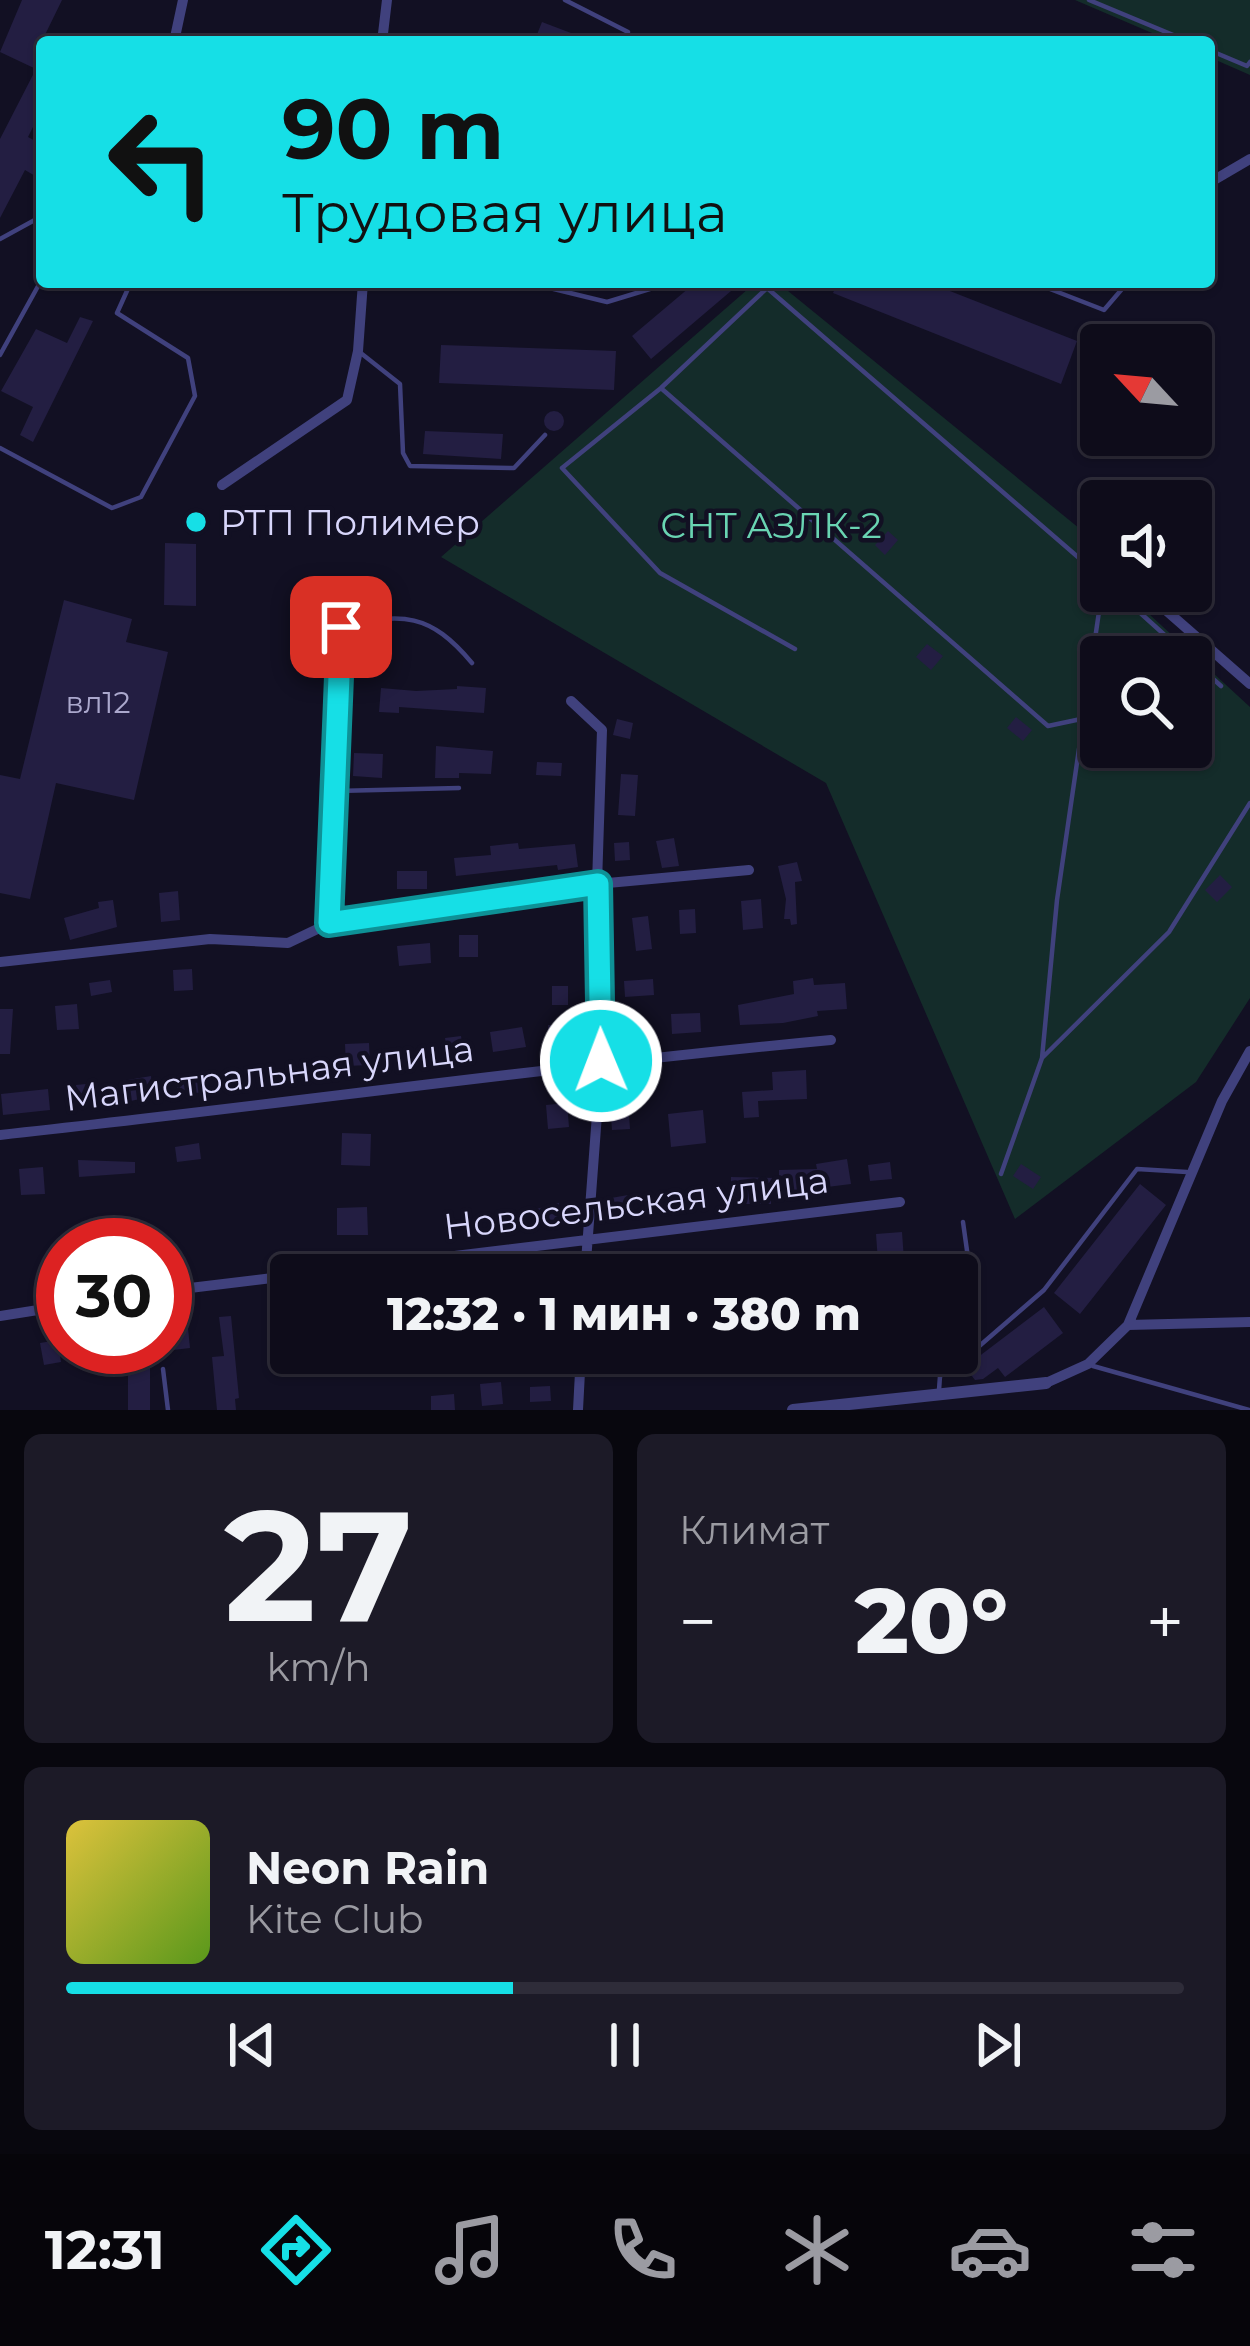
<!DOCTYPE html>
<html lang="ru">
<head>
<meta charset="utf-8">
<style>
	:root { --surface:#0e0c1a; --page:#1c1a27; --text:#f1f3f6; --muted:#9b9ba2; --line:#2e2c39; --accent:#16dfe6 }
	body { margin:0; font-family:Montserrat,sans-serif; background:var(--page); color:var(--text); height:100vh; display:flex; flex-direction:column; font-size:45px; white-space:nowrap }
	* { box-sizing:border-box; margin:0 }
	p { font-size:39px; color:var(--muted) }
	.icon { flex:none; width:66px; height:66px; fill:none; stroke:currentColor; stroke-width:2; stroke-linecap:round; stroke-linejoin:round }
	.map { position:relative; height:1410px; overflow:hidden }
	.panel { display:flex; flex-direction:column; gap:24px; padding:24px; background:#08070e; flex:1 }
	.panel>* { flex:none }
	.top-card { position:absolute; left:36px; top:36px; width:1179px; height:252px; border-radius:12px; box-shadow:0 3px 9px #0004,0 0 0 3px var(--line); background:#16dfe6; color:#111; overflow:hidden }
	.needle { width:78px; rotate:296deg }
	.fabs { position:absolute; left:1080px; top:324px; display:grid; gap:24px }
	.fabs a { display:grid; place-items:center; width:132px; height:132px; border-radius:12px; background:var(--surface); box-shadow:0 3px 9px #0004,0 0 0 3px var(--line); font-size:60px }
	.speed { position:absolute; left:36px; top:1218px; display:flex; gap:24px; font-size:60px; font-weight:700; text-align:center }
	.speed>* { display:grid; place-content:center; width:156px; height:156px; border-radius:50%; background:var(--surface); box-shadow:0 3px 9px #0004,0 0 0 3px var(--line); line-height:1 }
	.speed .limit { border:18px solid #d22; background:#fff; color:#111 }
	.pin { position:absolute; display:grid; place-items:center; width:102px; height:102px; color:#fff; margin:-51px; border-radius:24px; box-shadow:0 6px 18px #0006 }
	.me { position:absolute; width:132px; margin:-66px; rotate:359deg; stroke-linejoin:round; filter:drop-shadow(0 0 9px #0008) }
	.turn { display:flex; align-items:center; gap:42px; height:252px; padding:0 48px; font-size:54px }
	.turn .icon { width:156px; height:156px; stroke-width:2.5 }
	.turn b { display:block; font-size:84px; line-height:102px }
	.big { font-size:90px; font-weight:800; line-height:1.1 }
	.panel .tile { flex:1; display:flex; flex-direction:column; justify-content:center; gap:18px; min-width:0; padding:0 42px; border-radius:18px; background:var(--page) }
	.panel .dial { align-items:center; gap:0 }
	.dial b { font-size:156px; line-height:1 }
	.song { display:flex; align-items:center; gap:36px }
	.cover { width:144px; height:144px; border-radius:18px; background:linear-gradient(135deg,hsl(50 70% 55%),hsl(90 70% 35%)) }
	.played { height:12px; border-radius:6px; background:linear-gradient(90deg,var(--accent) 40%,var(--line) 40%) }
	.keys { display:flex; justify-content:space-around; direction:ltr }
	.heat { display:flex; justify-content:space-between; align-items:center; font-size:66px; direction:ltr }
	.panel .tiles { flex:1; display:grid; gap:24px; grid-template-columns:1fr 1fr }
	.tile:last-child { grid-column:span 2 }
	.trip { position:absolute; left:270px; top:1254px; width:708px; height:120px; border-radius:12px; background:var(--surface); box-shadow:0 3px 9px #0004,0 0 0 3px var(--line); font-weight:800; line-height:120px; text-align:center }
	.dock { display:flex; height:192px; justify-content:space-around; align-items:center; background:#06050a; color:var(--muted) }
	.dock .icon { width:84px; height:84px }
	.dock .current { color:var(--accent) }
	.dock b { font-size:54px; color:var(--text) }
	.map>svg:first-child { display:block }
</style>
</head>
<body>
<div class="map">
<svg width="1250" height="1410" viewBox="0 0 1250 1410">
	<rect width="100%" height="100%" fill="#121023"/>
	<path fill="#142c2a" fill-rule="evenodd" d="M1075,0H1250V75L1209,57V42H1173Z
		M756,282H777L1101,546V591H1124L1250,707V998L1196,1082L1015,1219L826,783L441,557ZM1101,657H1191V747H1101Z"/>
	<path fill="#231e42" d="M22,0H62L42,41V109L28,137L39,143L35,151L42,155V180L25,170L0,218V139L36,69L0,52Z
		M542,22L592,41V42H534Z
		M696,282H723L731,291L651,359L632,336Z
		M838,282H927L1077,341L1061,384L833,293Z
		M80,317L93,321L33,442L20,435L33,407L1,391L36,329L67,343Z
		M441,345L616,351L614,390L439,383Z
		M544 421a10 10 0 1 1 20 0a10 10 0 1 1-20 0Z
		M425,431L503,434L501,459L423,454Z
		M888,531L898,540L885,555L875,545Z
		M165,543L196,544V606L164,605Z
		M64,600L132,619L126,642L168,652L134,800L56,783L30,899L0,893V775L20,779Z
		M927,644L943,656L931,670L916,657Z
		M457,686L486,688L484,713L399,707V713L379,712L381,688L416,691L457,689Z
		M1016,717L1032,730L1023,741L1007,728Z
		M617,719L633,723L630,739L613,735Z
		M436,746L493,751L491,774L459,773V778H435Z
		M354,753L383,754L382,778L353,776Z
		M537,762L562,763L561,776L536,775Z
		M621,774L638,775L635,816L618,815Z
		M674,838L679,866L662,868L656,841Z
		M629,842L630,860L615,861L614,843Z
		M518,843L519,849L575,844L578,867L558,870L557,865L456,876L454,858L491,855L490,846Z
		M797,862L802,881L795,882L797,924L791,925L790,919H784L786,899L778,866Z
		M397,871H427V889H397Z
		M1220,875L1232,887L1217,902L1205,890Z
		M178,891L180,920L161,922L159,893Z
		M761,899L763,928L743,930L741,901Z
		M113,900L117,927L70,940L64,918L99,908L98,902Z
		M695,909L696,933L680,934L679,910Z
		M648,916L652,949L636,951L632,918Z
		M459,935H478V957H459Z
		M430,943L431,963L399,966L397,946Z
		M192,969L193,990L174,991L173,970Z
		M813,978L814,985L845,983L847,1009L817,1011L818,1016L783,1023L740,1025L738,1005L794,994L793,981Z
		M653,979L654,995L625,997L624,981Z
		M110,980L112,992L91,996L89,983Z
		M552,986H568V1005H552Z
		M77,1004L79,1029L57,1030L55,1006Z
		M0,1009H13L10,1054H0Z
		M700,1013L701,1032L672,1034L671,1014Z
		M631,1024H649L650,1042L633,1044Z
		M548,1025H565V1045H548Z
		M522,1027L526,1047L493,1052L490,1032Z
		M461,1036L464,1055L448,1057L445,1038Z
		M369,1043L370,1065L346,1066L345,1044Z
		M806,1070L807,1099L758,1101L759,1117L744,1118L742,1092L773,1090L772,1072Z
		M207,1072L209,1092L178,1094L176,1075Z
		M151,1076L154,1096L126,1102L122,1081Z
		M96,1083L98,1103L78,1106L76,1085Z
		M48,1089L50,1110L3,1115L1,1094Z
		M628,1101L630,1129L612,1130L610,1103Z
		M567,1103L569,1127L548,1129L546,1105Z
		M703,1110L706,1143L671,1147L668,1114Z
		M342,1133L371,1134L370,1166L341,1165Z
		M199,1143L201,1159L177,1162L175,1147Z
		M847,1159L851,1184L771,1194V1204H731V1177L779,1178V1170L817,1169L816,1164Z
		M78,1160L135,1162V1173L79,1177Z
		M890,1162L892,1179L870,1181L868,1165Z
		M1021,1164L1041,1177L1033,1189L1013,1176Z
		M43,1167L45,1194L21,1195L19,1169Z
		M1140,1184L1166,1205L1080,1314L1054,1293Z
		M700,1193L702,1207L675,1210L673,1196Z
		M628,1195L631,1214L614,1217L611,1198Z
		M559,1203L560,1220L537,1221L536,1209Z
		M367,1207L368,1235H337V1208Z
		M902,1232L904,1260L878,1262L876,1234Z
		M827,1253L830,1272L808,1275L806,1255Z
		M736,1260L738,1275H713L711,1263Z
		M1044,1307L1063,1333L1005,1377L998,1368L983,1379L975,1380L965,1367Z
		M231,1316L239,1398L235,1399L236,1410H217L212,1357L224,1356L219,1317Z
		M188,1328L190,1348L165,1351V1330Z
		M58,1340L61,1362L44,1365L40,1343Z
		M82,1347H132L133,1355L83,1359Z
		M128,1367H150V1410H128Z
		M501,1382L503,1404L482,1406L480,1384Z
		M550,1386L551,1401L530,1402V1387Z
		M454,1394L455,1410H431V1396Z"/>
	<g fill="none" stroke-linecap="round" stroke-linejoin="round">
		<path stroke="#40417d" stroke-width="4.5" d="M565,0L628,32L625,42
			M1089,0L1190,42
			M1209,50L1247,66L1250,62
			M0,239L42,216
			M525,282L607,302L653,288L657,282
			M1032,282L1104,310L1128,282
			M362,354L400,384L403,453L410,466L514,468L545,435
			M0,355L42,279
			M662,389L1048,726L1081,719
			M0,448L112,508L141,497L195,396L188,358L117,313L131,282
			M1102,591L1057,900L1042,1058L1169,932L1250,803
			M1116,591L1189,657
			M341,627C403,612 430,613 472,663
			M795,649L660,573L562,468L661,388L767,288L1101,577
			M1191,659L1221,686
			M336,791L459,788
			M1001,1174L1042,1058
			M957,1351L977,1322L963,1222
			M1093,1366L1249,1410
			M163,1369L168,1410
			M940,1376L954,1368L1044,1290L1137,1169L1187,1172
			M939,1390L940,1376L956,1353"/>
		<path stroke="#40417d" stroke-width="10" d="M174,42L183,0
			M382,42L387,0
			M1209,183L1250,159
			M222,485L347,400L358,351L363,282
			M1144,591L1250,684
			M571,701L602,730L597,884L601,1061L585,1275
			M330,923L341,627
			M0,962L210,939L288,943L330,923L597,884L749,870
			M0,1135C277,1105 553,1066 831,1040
			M165,1291L900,1202
			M0,1316L63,1306
			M1128,1325L1250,1322
			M1046,1383L1088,1364L1128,1325L1222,1101L1250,1051
			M578,1410L581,1353"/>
		<path stroke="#40417d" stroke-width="12" d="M793,1410L1046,1383"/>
	</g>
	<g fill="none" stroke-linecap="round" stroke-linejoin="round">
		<defs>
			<path id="route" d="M341,627L329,923L598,884L601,1061"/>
		</defs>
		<use href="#route" stroke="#0e9196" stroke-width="30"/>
		<use href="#route" stroke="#16dfe6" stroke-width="21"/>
	</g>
	<circle fill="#16dfe6" stroke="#121023" stroke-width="4.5" cx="196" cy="522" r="12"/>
	<g text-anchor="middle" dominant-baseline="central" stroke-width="9" stroke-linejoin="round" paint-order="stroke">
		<g font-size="30" fill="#aba8cd">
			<text x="98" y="702">вл12</text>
		</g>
		<g font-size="36" fill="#d8d6fb" stroke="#121023" text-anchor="start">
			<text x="220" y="522">РТП Полимер</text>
		</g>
		<g font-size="36" fill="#69d4b2" stroke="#121023">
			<text x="771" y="525">СНТ АЗЛК-2</text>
		</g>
		<g font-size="36" fill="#d8d6fb" stroke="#121023">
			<text transform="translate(269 1073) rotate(-7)">Магистральная улица</text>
			<text transform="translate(636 1203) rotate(-7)">Новосельская улица</text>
		</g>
	</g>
</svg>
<div class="fabs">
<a><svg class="needle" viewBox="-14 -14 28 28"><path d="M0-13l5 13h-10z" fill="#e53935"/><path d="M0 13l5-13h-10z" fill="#9b9ba2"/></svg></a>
<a><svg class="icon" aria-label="sound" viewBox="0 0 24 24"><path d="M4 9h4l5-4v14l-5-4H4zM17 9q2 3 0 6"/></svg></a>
<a><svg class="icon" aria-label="search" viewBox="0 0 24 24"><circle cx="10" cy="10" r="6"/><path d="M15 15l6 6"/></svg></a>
</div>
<div class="speed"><div class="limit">30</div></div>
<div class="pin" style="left:341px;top:627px;background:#d93025"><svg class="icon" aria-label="arrive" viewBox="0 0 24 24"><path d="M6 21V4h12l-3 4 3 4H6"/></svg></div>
<svg class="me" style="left:601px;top:1061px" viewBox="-20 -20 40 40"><circle r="17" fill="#16dfe6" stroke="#fff" stroke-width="3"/><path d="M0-11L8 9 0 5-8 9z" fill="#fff"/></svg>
<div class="trip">12:32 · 1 мин · 380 m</div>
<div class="top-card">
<div class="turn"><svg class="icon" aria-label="left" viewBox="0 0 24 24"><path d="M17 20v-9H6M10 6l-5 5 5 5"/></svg><div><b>90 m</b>Трудовая улица</div></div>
</div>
</div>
<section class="panel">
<div class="tiles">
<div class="tile dial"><b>27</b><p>km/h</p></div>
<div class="tile"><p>Климат</p>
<div class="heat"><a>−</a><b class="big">20°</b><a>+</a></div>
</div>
<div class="tile">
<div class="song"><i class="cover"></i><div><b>Neon Rain</b><p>Kite Club</p></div></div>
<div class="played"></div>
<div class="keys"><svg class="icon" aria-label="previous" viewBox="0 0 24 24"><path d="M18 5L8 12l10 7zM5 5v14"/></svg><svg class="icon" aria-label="pause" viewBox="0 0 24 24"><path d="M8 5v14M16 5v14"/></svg><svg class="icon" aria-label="next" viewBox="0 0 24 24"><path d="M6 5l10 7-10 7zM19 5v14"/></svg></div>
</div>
</div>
</section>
<nav class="dock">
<b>12:31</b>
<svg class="icon current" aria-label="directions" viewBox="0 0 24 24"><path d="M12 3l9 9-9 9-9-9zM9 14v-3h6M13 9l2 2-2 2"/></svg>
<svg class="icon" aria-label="music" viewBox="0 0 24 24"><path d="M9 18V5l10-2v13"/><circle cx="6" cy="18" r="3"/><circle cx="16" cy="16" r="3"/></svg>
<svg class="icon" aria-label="phone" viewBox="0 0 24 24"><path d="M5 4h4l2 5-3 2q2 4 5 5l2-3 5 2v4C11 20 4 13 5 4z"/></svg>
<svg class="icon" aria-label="climate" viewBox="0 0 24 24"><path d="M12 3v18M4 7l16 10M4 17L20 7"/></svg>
<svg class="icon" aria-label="car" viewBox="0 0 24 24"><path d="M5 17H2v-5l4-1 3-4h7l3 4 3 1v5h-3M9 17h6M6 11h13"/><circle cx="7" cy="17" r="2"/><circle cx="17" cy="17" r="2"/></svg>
<svg class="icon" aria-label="filters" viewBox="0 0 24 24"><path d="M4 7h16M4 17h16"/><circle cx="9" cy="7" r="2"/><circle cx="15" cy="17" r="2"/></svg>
</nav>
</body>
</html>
